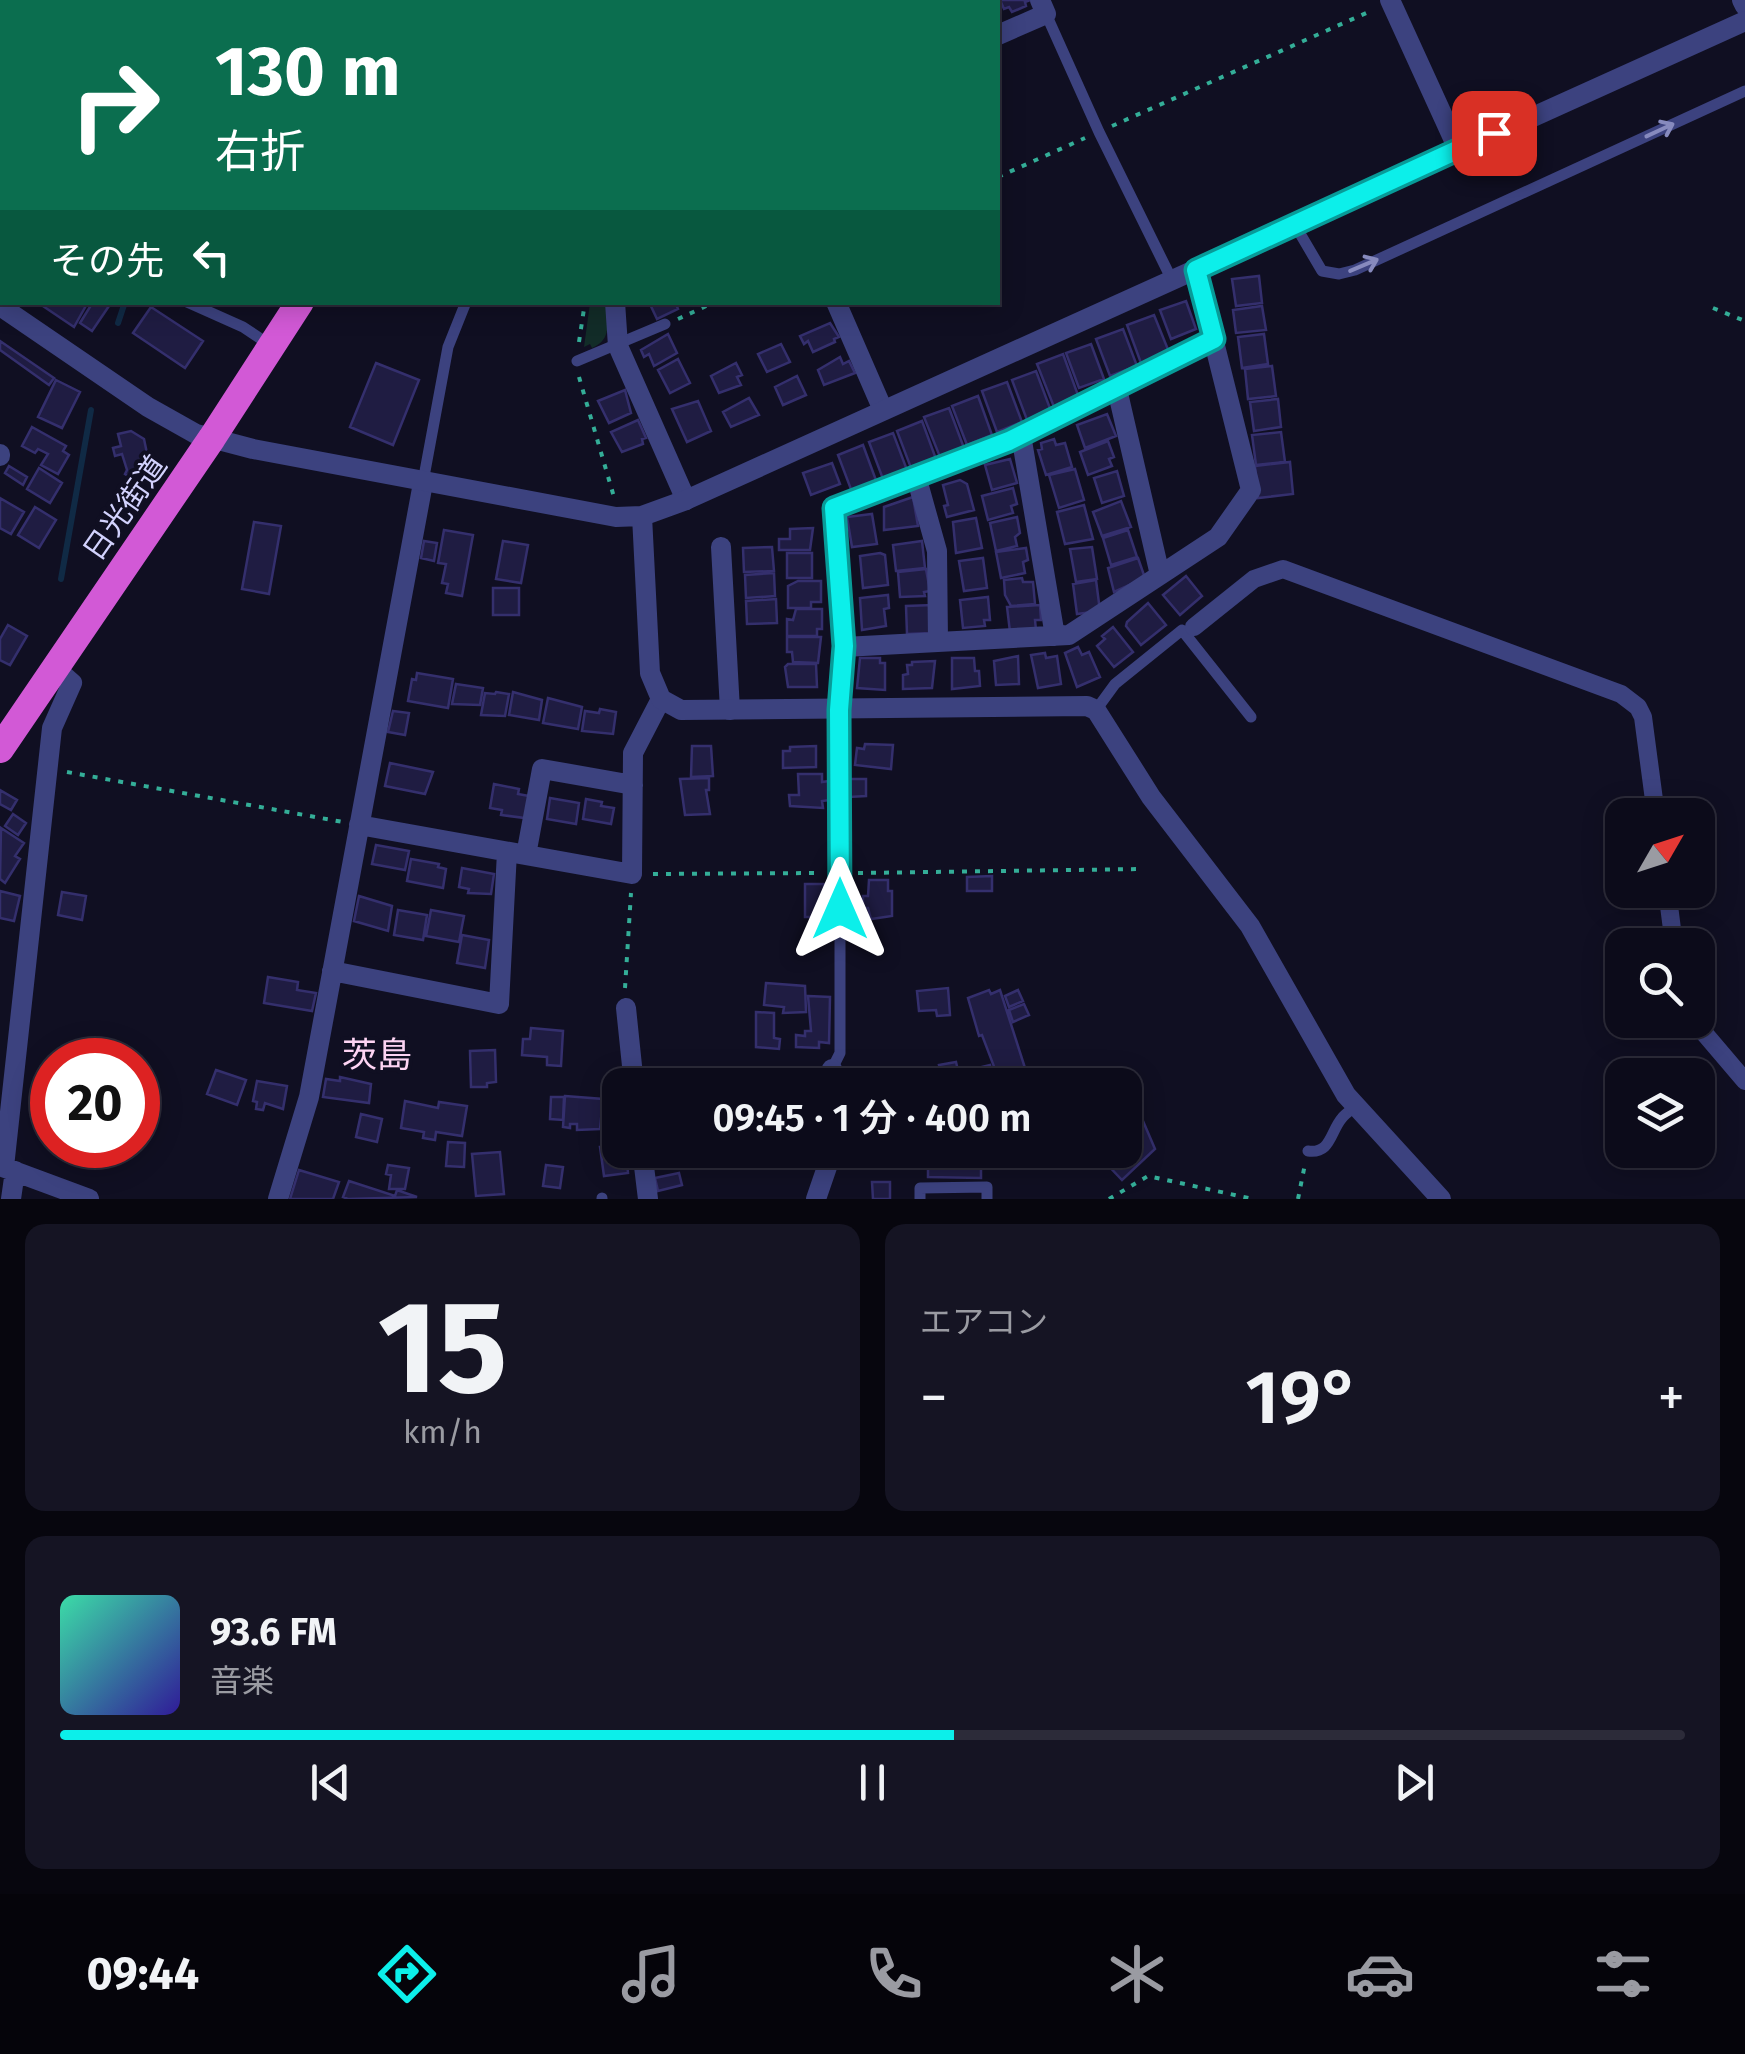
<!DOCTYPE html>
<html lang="ja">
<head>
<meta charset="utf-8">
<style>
	:root { --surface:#0c0b1a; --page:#151423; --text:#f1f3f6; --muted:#9a9ba2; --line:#2c2b39; --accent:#0cefea }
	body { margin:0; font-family:"Fira Sans","Noto Sans JP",sans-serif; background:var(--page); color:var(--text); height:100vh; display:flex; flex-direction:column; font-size:38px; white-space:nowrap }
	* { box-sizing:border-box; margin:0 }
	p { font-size:32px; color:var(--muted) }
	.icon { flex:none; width:55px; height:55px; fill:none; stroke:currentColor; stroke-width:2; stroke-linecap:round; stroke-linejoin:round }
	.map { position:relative; height:1199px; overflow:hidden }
	.panel { display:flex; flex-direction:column; gap:25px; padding:25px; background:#07060e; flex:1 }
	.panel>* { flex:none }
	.top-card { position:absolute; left:0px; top:0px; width:1000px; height:305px; box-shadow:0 5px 25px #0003,0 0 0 2px var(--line); background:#0b6e4f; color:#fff; overflow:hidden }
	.needle { width:65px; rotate:51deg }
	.fabs { position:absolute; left:1605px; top:798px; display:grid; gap:20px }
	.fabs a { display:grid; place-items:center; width:110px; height:110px; border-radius:20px; background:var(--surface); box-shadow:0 5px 25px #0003,0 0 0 2px var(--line); font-size:50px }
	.speed { position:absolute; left:30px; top:1038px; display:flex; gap:20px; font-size:50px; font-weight:700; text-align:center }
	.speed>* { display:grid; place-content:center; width:130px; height:130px; border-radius:50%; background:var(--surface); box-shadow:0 5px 25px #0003,0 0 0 2px var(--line); line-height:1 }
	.speed .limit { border:15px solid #d22; background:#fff; color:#111 }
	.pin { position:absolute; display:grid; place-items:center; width:85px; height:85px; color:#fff; margin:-42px; border-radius:20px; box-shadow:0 5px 15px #0006 }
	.me { position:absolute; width:110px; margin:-55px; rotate:0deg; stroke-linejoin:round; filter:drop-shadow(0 0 8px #0008) }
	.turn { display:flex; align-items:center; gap:35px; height:210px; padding:0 50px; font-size:45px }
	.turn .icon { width:130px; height:130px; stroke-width:2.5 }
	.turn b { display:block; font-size:70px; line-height:85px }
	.then { display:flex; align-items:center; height:95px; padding:0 50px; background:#0003; gap:20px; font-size:38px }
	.big { font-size:75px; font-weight:600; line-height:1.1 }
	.panel .widget { flex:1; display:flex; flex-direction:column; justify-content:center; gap:15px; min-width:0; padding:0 35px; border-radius:20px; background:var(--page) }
	.panel .dial { align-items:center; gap:0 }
	.dial b { font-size:130px; line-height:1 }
	.song { display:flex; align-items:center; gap:30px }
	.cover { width:120px; height:120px; border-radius:15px; background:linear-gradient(135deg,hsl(160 70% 55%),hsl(250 70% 35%)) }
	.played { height:10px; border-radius:5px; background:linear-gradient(90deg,var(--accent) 55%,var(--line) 55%) }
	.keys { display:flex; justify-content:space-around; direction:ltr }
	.heat { display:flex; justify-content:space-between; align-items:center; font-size:55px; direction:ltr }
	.panel .tiles { flex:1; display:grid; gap:25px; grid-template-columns:1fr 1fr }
	.widget:last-child { grid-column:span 2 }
	.trip { position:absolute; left:602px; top:1068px; width:540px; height:100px; border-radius:20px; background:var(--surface); box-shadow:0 5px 25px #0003,0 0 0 2px var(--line); font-weight:600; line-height:100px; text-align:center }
	.dock { display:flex; height:160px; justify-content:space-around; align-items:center; background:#05040a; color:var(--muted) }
	.dock .icon { width:70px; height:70px }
	.dock .on { color:var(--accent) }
	.dock b { font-size:45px; color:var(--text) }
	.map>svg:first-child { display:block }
</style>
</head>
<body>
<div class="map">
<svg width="1745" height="1199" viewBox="0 0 1745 1199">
	<rect width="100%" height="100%" fill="#100f22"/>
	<path fill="#122c28" d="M590,303H606C607,322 613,339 592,348L590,344L584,347Z"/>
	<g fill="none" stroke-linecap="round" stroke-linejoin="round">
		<path stroke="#102a45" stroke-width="6" d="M203,2L204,0
			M118,323L125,302
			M61,579L91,410"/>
	</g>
	<path fill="#1f1c42" stroke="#342f6d" stroke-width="2.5" d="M1000,0H1030L1025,2L1026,6L1012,12L1009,7L1004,9Z
		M1259,276L1262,303L1236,306L1232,279Z
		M1186,301L1196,329L1171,339L1160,310Z
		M37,302H88L74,327Z
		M93,302L109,306L92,331L80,323Z
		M649,302H675L678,309L657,319Z
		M1262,306L1266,330L1236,333L1233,310Z
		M151,307L203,341L185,368L133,333Z
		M1154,315L1169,352L1141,363L1127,325Z
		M830,323L839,337L834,339L835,342L813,352L808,341L804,344L800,336Z
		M1123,329L1137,366L1110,376L1096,339Z
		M668,334L677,353L654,366L649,354L644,357L641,350Z
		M1264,334L1268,364L1242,368L1238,337Z
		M0,341L54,378L49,385L0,350Z
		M781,344L790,362L767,372L758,354Z
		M1091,344L1104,379L1079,388L1066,353Z
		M1063,354L1079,398L1054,407L1037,364Z
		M840,357L843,364L849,361L855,373L824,385L818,370Z
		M678,359L690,383L670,393L658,370Z
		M376,363L419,380L393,445L350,427Z
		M736,363L742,375L737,377L741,385L719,393L711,376Z
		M1272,366L1276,396L1248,399L1245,369Z
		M1036,371L1051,411L1027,420L1012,380Z
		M797,376L806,395L783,405L775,387Z
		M56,380L80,392L62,428L38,417Z
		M1007,382L1022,422L997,432L982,391Z
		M625,390L631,413L609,423L598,401Z
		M978,396L992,435L967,445L952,406Z
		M749,398L759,415L731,427L723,412Z
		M1278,399L1281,427L1254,431L1250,402Z
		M698,401L711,431L687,442L672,409Z
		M949,408L964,448L940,457L924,417Z
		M1107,414L1116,436L1085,448L1077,425Z
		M638,420L646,438L642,439L643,444L622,452L611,432Z
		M922,421L936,459L911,468L897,431Z
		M32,427L66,446L63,451L69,455L58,474L41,465L48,454L38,449L35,453L22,446Z
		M131,431L144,439L149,463L139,477L136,475L133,479L125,474L127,470L122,454L115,456L113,448L121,446L118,434Z
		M1281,432L1285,462L1256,465L1252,435Z
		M893,433L907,470L883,479L869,442Z
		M1054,439L1056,445L1065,443L1072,467L1046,475L1038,450L1042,449L1041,443Z
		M1108,441L1114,457L1109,459L1112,466L1088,475L1080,452Z
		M863,445L877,483L852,492L838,455Z
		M1010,459L1017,483L992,490L985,465Z
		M1290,462L1293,494L1258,498L1255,466Z
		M832,463L840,484L811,495L803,473Z
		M9,466L27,477L23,485L5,473Z
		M39,468L62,483L50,503L27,489Z
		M1075,469L1084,500L1059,508L1049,475Z
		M1117,471L1124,496L1102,503L1094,478Z
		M960,480L967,484L974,510L947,517L944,506L948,505L943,485Z
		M1013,488L1017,504L1011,506L1013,513L988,520L982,496Z
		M913,497L918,526L884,530V507Z
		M0,498L24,512L11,534L0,528Z
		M1121,501L1131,527L1102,536L1093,512Z
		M1084,505L1093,539L1065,544L1057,512Z
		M35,507L56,520L39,548L18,535Z
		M872,514L877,544L852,547L847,517Z
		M1017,517L1020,533L1015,537L1017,546L996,551L990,523Z
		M976,518L982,548L956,553L953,522Z
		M254,522L281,526L269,594L242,589Z
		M813,528L810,550H779V539H790V529Z
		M444,530L473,535L462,596L446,593L448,584L442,583L446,564L438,563Z
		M1128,530L1137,557L1111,565L1103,538Z
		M424,541L437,543L434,561L421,558Z
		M503,541L528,545L521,583L496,579Z
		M922,541L925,568L896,571L893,545Z
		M772,547L774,571L744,572L743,548Z
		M1092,547L1097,579L1076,582L1070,549Z
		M1026,548L1028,560L1023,562L1025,573L1001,578L996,552Z
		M787,553H812V578H787Z
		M880,553L885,555L888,585L863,588L860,556Z
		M983,558L987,588L964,591L959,561Z
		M1138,558L1145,578L1114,592L1108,568Z
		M926,569L930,591L924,592L925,596L900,597L898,572Z
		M774,573L775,596L746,598L745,575Z
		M1186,576L1202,596L1180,615L1163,595Z
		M1022,578L1023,582H1033L1035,604L1011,606L1005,595L1004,580Z
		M1096,580L1100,611L1077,614L1073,584Z
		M798,581H821V602H811V608H788V586Z
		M493,588H519V615H493Z
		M888,595L889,608L884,609L886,626L862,630L860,598Z
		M988,597L990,620H984L985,626L963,628L960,600Z
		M776,599L777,623L747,624L746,601Z
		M1148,603L1166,625L1141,645L1126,626L1127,622Z
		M933,605L931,633L907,634L906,606Z
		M1040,605L1041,620H1035L1036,630L1010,632L1007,607Z
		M796,609H822V629H817V636H787V619L793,620Z
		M8,625L27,636L10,665L0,660V639Z
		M1113,627L1133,652L1114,667L1097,646L1105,639L1102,636Z
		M787,637H821L818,663L793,662L792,652H787Z
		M1078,647L1082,655L1089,652L1100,677L1077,687L1065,653Z
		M1045,653L1046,658L1057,656L1061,684L1038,688L1031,655Z
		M1018,656L1019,684L996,685L994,661Z
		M860,658H880V663H885V690L857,688Z
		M952,658H974L975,671H979L980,686L952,689Z
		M935,661L932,688L903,689V675L908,674L907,665H912V662Z
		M788,664H816L817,687H788L785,667Z
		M417,673L453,679L448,708L408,701L412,679L416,680Z
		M456,684L483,688L480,705L452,704Z
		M496,692L509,694L505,716L481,715L485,693L495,694Z
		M513,692L542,700L539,720L509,715Z
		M548,698L582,707L578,729L543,723Z
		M600,709L616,712L613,734L582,731L585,711L599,713Z
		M393,711L409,713L405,735L388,732Z
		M865,744L893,745L891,769L855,765L857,748L864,749Z
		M692,746H711L713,776L691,777Z
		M816,746V767L783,768V751H790V747Z
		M390,763L433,772L425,794L385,786Z
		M798,774H822V782L829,781L830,800L822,801L823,808L790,806L789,795H799Z
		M709,778V790H706L710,814L685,815L680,779Z
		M849,779H866V796L849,797Z
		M494,784L519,789L518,794L529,796L525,818L501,815L502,810L490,808Z
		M0,790L17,800L11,810L0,804Z
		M550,798L579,803L576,824L547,819Z
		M586,799L602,802L601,806L614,808L611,824L583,819Z
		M13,814L26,823L18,835L5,826Z
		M1,828L24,843L15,856L20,859L5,883L0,879Z
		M376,845L409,851L405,870L372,864Z
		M411,859L439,864L438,867L446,869L443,888L407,881Z
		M462,868L494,874L491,894L468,893L469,889L459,887Z
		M992,876V891H967V877Z
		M869,880H888V891H892V916L871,919L868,908H863V896H868Z
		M805,884H824V890H827V917H805Z
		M0,891L20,896L14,921L0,918Z
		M62,892L86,896L82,920L58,915Z
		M359,896L392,906L388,931L354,921Z
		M398,910L427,915L423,940L394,935Z
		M431,910L464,916L459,942L426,936Z
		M462,935L489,940L485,968L457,963Z
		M268,977L298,982L297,990L316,993L312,1011L264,1003Z
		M766,983L805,986L806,1012L783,1013L784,1007L764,1005Z
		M948,988L950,1015L937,1016L936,1010L919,1011L917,991Z
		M989,990L991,994L1000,990L1025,1068L998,1077L982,1035L979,1036L968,998Z
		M1018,990L1023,1001L1009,1007L1005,996Z
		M808,996L830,997L829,1043L819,1042V1048L796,1047V1035L805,1036V1031H811Z
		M1024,1004L1029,1015L1013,1022L1009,1010Z
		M756,1012L774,1013V1038L780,1039L779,1049L756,1047Z
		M531,1028L563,1031L561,1066L547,1065V1057L522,1055L523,1039H530Z
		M495,1050L496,1082L487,1083V1087H471L470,1051Z
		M956,1062L960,1079L943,1082L939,1065Z
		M990,1065L993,1079L981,1082L978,1068Z
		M216,1070L246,1080L237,1105L207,1094Z
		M691,1072L695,1085H668L667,1079Z
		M340,1077L371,1084L369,1103L323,1097L326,1079L340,1081Z
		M257,1081L287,1086L283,1109L265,1103L263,1110L256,1109L257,1102L253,1101Z
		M565,1096L603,1099L600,1129L577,1130V1124H570V1128L563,1127Z
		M551,1097H564L563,1120L550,1119Z
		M603,1099L620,1101L619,1126L601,1129Z
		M405,1101L438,1108L439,1102L467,1106L462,1136L436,1132L435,1140L423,1138L424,1132L401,1128Z
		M361,1114L382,1119L377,1142L356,1137Z
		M1140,1114L1155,1149L1122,1180L1100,1157L1094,1162L1088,1156L1094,1150H1125V1118L1128,1120Z
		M620,1130V1150H626L628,1173L604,1176L600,1147H605L603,1131Z
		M448,1142L465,1143L464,1167L446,1166Z
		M80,1145H105L96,1165L75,1156Z
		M672,1150H711L712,1154L699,1157L698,1151L675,1160Z
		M500,1152L504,1194L476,1196L472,1154Z
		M928,1157H981V1178L928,1177Z
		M388,1165L409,1168L405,1189H389L391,1175L386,1174Z
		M546,1165L563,1167L560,1188L543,1186Z
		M299,1170L339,1182L333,1199H290Z
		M679,1173L682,1185L658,1191L655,1178Z
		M349,1181L395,1196L397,1190L417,1197L348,1199L343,1197Z
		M872,1182H890V1199H873Z"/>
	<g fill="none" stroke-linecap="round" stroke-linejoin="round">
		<path stroke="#34ae98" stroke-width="4" stroke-dasharray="5 8" stroke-linecap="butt" d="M1112,126L1373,10
			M998,177L1085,138
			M1713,308L1745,321
			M678,319L715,302
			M579,342L585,302
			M579,377L614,497
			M67,772L343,822
			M858,873L1142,869
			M653,874L819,873
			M625,988L631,893
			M1109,1199L1148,1176L1253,1199
			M1298,1199L1305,1164"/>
		<path stroke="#3c427f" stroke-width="11" d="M599,2L600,0
			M1046,14L1099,132L1172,280
			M1295,225L1322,271L1339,274L1355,270L1745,91
			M187,302L243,327L270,345
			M577,361L665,324
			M423,482L448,347L466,302
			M1096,710L1115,684L1182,630L1251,717
			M832,1069L840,1053V873
			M1308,1151C1331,1154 1330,1132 1342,1118C1345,1114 1351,1110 1355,1107
			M602,1199V1198
			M920,1199V1188L987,1187V1199"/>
		<path stroke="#3c427f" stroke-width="18" d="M1194,627L1254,579L1283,569L1621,694L1638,707L1643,717L1656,815
			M1667,890L1674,945
			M1693,1020L1745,1081"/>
		<path stroke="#3c427f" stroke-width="20" d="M43,0L46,2
			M698,0L700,2
			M960,0L961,2
			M1390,0L1458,149
			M1742,0L1745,6
			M141,2L143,0
			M998,35L1046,14L1040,0
			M0,137L2,139
			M0,182L2,179
			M1196,270L1251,490L1218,537L1069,635L844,647L833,508L1009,441L1214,339
			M615,302L618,346L686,500
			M836,302L883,410
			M1117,389L1160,575
			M1021,435L1055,636
			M0,454V456
			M916,476L937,551L938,641
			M721,547L730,710
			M359,825L632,874L633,753L661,699
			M526,855L542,769L633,785
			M840,873L839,710L844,647
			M332,971L499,1004L507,852
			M626,1008L634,1085
			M831,1085L832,1069
			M642,1150L648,1199
			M0,1166L89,1199
			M4,1167L52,728L72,683L55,668
			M11,1199L15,1171
			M278,1199L309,1097L423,483
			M816,1199L827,1167V1150"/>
		<path stroke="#3c427f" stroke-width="20" d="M0,306L148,407L196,434L253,449L616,517L642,516L686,500L1745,21
			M642,516L650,673L661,699L681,710L1087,706L1096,710L1151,797L1250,926L1346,1095L1441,1199"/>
		<path stroke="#d259d6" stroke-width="28" d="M487,2L489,0
			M0,749L212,438L300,302"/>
	</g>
	<defs><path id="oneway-shaft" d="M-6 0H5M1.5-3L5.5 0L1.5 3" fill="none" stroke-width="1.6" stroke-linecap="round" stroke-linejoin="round" transform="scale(2.5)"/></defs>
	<g stroke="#878abe">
		<use href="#oneway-shaft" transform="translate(1660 130) rotate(-25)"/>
		<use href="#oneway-shaft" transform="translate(1364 265) rotate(-23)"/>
	</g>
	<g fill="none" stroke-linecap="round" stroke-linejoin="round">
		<defs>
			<path id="route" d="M840,909L839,710L844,646L834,508L1009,441L1214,339L1196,270L1494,133"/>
		</defs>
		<use href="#route" stroke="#089b98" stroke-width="25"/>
		<use href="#route" stroke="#0cefea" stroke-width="18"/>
	</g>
	<g text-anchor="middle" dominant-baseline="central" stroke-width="8" stroke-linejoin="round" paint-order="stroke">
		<g font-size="30" fill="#d2d2fd" stroke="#100f22">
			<text transform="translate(125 508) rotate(-55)">日光街道</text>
		</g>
		<g font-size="35" fill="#fdd4f3" stroke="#100f22">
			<text x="377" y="1055">茨島</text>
		</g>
	</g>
</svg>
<div class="fabs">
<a><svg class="needle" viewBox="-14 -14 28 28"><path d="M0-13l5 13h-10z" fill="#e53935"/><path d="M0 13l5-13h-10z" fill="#9a9ba2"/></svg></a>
<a><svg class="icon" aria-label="search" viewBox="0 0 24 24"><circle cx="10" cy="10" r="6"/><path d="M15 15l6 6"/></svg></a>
<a><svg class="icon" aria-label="layers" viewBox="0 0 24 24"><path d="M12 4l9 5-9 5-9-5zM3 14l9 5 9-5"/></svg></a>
</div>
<div class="speed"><div class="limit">20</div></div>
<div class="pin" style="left:1494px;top:133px;background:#d93025"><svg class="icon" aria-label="arrive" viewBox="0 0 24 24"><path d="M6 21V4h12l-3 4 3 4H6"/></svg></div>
<svg class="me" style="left:840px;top:909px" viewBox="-20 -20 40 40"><path d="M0-17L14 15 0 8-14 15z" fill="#0cefea" stroke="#fff" stroke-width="4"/></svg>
<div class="trip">09:45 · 1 分 · 400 m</div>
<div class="top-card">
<div class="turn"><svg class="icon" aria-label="right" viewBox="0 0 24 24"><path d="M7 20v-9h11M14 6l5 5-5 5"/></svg><div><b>130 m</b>右折</div></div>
<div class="then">その先<svg class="icon" aria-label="left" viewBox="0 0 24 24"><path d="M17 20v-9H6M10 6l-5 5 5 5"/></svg></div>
</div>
</div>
<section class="panel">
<div class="tiles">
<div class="widget dial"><b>15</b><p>km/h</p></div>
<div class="widget"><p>エアコン</p>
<div class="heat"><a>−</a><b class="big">19°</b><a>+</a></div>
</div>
<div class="widget">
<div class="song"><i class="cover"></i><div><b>93.6 FM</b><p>音楽</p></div></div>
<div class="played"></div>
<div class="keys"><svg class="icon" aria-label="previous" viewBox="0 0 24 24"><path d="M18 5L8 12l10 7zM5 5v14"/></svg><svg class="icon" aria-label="pause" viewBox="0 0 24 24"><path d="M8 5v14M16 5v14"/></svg><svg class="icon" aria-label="next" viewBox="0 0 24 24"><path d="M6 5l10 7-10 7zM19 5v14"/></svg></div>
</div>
</div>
</section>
<nav class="dock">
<b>09:44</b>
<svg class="icon on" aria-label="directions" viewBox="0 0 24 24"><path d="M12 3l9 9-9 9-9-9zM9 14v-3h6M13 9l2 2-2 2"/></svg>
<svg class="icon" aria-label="music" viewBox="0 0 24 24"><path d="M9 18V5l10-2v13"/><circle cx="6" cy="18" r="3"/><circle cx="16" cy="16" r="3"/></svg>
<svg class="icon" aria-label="phone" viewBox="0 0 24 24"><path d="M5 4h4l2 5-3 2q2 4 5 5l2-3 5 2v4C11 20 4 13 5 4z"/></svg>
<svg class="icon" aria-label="climate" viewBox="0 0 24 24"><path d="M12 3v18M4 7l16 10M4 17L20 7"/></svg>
<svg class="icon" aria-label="car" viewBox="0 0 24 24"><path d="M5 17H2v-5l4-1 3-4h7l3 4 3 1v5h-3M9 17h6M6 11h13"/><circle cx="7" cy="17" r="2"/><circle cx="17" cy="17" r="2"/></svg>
<svg class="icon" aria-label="filters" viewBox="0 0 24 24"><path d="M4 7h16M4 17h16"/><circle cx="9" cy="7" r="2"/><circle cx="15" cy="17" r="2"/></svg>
</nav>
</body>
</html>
